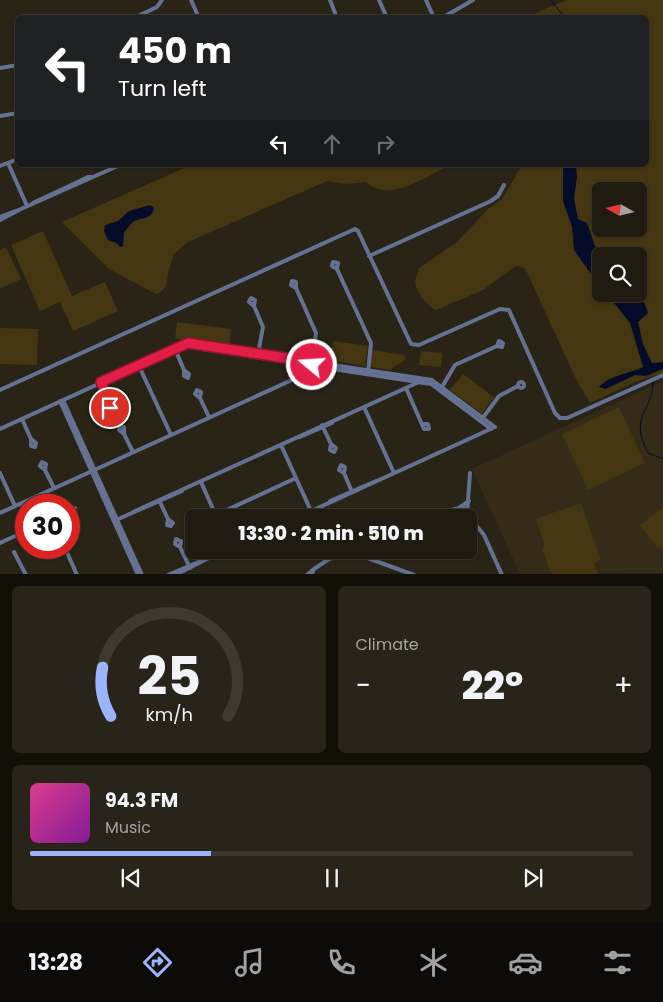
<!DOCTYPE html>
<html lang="en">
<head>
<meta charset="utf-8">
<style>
	:root { --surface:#201b11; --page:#28241a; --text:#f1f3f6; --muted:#a2a19f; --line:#3d3931; --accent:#9ab5fd }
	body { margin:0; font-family:Poppins,sans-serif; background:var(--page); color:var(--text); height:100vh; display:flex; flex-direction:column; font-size:19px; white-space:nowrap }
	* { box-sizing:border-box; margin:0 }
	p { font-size:16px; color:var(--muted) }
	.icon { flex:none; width:28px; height:28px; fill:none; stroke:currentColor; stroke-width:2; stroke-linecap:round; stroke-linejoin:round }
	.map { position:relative; height:574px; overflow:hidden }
	.panel { display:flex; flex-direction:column; gap:12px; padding:12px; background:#120f09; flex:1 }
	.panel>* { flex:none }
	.banner { position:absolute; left:15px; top:15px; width:634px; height:152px; border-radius:8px; box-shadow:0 1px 4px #0004,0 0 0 1px var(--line); background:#202124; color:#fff; overflow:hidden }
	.needle { width:32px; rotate:278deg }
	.fabs { position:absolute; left:592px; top:182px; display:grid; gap:10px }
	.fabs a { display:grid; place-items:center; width:55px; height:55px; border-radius:8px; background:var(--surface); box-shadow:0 1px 4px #0004,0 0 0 1px var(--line); font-size:25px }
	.speed { position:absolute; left:15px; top:494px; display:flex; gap:10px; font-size:25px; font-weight:700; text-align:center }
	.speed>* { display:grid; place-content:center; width:65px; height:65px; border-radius:50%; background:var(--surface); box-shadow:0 1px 4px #0004,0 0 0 1px var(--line); line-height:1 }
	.speed .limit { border:8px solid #d22; background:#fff; color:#111 }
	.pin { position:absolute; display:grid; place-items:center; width:42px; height:42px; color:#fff; margin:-21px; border:2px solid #fff; border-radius:50%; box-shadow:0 1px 5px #0007 }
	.me { position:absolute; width:55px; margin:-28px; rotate:288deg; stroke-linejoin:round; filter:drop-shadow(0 0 4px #0008) }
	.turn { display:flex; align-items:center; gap:18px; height:105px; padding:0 20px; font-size:22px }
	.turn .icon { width:65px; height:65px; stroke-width:2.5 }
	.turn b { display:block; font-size:35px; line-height:42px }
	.lanes { display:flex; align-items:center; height:48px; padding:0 20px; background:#0003; justify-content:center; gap:25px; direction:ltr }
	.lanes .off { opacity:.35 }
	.big { font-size:38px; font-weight:800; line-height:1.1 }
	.panel .widget { flex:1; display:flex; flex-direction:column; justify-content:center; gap:8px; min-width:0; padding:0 18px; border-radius:8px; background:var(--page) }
	.panel .dial { align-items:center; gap:0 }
	.dial svg { height:130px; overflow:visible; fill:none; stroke:var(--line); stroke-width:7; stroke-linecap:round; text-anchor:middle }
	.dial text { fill:var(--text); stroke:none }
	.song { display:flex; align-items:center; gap:15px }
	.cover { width:60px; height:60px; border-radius:8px; background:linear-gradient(135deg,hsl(330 70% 55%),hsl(290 70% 35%)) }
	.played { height:5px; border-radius:2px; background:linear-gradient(90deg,var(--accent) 30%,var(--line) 30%) }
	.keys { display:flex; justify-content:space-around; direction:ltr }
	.heat { display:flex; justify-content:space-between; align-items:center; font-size:28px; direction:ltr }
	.panel .tiles { flex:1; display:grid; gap:12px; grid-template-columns:1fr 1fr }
	.widget:last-child { grid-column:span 2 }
	.trip { position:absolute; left:185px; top:509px; width:292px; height:50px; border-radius:8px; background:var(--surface); box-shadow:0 1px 4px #0004,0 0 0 1px var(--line); font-weight:800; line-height:50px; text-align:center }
	.tabs { display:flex; height:80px; justify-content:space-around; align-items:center; background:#0d0b07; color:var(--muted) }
	.tabs .icon { width:35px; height:35px }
	.tabs .on { color:var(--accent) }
	.tabs b { font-size:22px; color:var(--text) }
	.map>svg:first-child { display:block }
</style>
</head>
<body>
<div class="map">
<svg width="663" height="575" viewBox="0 0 663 575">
	<rect width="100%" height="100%" fill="#2a2417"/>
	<path fill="#342c18" d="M661,382L663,386V573L520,574L472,469Z"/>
	<path fill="#443611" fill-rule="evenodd" d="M566,0H663V373L635,382L590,403L575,377L525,268L516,266L483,290L436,310C426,305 416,292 415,281L419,268L457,242L488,209L502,199L522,165H646V18L527,17ZM601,191H639V229H601ZM601,256H639V294H601Z
		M191,165H450C427,176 388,204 366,182L346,184L327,181L188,242L174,254L169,269L166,286L160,293L156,294L109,269L62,222Z
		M43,231L72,296L105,282L118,311L73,331L60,302L40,311L11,245Z
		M6,247L21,279L0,289V250Z
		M177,322L231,329L229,346L175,339Z
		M0,328L38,329L37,365L0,364Z
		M333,341L368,346L365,366L330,360Z
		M372,350L404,355L406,359L390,370L370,367Z
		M421,351L442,353L441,367L419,365Z
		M463,374L494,397L482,414L450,390Z
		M619,407L645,463L588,490L562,434Z
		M581,503L601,560L594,563L598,574H551L542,548L545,546L536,519Z
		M663,507V547L659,550L640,525Z"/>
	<path fill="#050c2a" d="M563,165H576L577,177L574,198L578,219L587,223L595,246L603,256L601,288L574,250L572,227L563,201Z
		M150,205L154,208C151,222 139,216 132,223C129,226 127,229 124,232L123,246L120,247L116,243L108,240L104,231L105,225L118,221L129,211Z
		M607,294H631L634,300L644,302L648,313L638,322L643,344L652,363L663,362V369L646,376L635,375L606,389L599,387C610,375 628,374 643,367L630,323Z"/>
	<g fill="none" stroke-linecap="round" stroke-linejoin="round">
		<path stroke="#050c2a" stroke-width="1" d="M551,0L565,18
			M653,381C653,413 628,415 648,453L663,459"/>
		<path stroke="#647193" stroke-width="4" d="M191,0L199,18
			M330,0L337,18
			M379,0L387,18
			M426,0L434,18
			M134,18L157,7L162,0
			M442,18L473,0
			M0,68L18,65
			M0,116L18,113
			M8,163L27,206
			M0,166L18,159
			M93,177L120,165
			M21,209L93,177H88L33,203
			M0,217L21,209L0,220
			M369,256L491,201L498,196L504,185
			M337,269L332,266L333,262L338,263L337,269L371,343L368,372
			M296,288L291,285L292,281L296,282V288L316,333L312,364
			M254,306L249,302L251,298L255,300L254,306L263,327L258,354
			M182,346L431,384L491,429
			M175,349L184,370V376L188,378L189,374L184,370
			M139,366L171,435
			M518 385a3 3 0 1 1 6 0a3 3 0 1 1-6 0Z
			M101,383L110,403V409L114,411L116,407L110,403
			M442,387L455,365L497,346L502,347L503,343L499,341L497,346
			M406,388L424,429H429L428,424H422
			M0,390L355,229L358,231L411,344L419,345L500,309L509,310L555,413L560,418H567L663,375
			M200,398L201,392L197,390L195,394L200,398L209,417
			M63,400L142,575
			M60,401L138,575
			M364,407L394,473
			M22,419L31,439V446L35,447L36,443L31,439
			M482,419L499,396L518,386
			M322,425L331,444L330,450L334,452L336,448L331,444
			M0,429L188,343L432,380L495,427L296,518
			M124,434L119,430L120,426L124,427V434L133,452
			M300,437L332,423
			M281,445L311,511
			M45,470L46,464L42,462L40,466L45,470L54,488
			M0,473L15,506
			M344,473L345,467L341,465L339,470L344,473L352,492
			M470,473L467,514L484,535L502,575
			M201,482L217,518
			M159,500L168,519L167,525L171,526L173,523L168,519
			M330,501L376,481
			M457 511a4 4 0 1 1 8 0a4 4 0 1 1-8 0Z
			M69,511L75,508
			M133,512L419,382
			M0,513L327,364
			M216,515L296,478
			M420,518L459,508L469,501
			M116,520L182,491
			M0,543L26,531
			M180,547L175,544L176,539L181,541L180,547L190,568
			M65,548L77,575
			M361,550L350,554L362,556L414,575
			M14,552L26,575
			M446,552L447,550
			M366,557L369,550
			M314,569L329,559L350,554
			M168,575L226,550
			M175,575L211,557
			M307,575L314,569L311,575"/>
	</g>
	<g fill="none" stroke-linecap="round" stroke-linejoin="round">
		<defs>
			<path id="route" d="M110,408V403L101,382L188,343L312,362V365"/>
		</defs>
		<use href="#route" stroke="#92132f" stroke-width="12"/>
		<use href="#route" stroke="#e11d48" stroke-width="9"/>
	</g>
</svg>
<div class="fabs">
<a><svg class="needle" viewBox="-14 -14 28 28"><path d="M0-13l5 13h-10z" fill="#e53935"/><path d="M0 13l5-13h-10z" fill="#a2a19f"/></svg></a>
<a><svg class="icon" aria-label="search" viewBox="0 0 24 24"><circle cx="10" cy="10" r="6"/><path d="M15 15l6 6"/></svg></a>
</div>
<div class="speed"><div class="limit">30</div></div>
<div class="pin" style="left:110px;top:408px;background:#d93025"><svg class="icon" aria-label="arrive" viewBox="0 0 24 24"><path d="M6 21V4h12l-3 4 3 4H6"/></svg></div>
<svg class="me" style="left:312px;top:365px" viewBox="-20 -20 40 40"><circle r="17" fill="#e11d48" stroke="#fff" stroke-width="3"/><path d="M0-11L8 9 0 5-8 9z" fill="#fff"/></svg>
<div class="trip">13:30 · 2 min · 510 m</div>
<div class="banner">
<div class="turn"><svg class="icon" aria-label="left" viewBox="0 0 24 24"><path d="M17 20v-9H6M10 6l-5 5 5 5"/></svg><div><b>450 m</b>Turn left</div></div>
<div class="lanes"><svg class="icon" aria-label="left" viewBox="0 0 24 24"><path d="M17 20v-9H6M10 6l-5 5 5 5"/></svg><svg class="icon off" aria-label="ahead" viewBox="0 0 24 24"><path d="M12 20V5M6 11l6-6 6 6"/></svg><svg class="icon off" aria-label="right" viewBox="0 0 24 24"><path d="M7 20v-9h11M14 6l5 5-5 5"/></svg></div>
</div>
</div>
<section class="panel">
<div class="tiles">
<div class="widget dial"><svg viewBox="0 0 100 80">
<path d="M14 69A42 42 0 1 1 86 69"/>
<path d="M14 69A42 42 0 0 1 9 39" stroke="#9ab5fd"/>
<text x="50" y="56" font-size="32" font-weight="700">25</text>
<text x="50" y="72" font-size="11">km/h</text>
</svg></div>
<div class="widget"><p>Climate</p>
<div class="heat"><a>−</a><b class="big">22°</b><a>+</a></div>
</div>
<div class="widget">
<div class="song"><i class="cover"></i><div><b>94.3 FM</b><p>Music</p></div></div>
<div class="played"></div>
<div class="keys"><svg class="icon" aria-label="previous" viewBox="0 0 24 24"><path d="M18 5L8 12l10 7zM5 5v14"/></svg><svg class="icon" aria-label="pause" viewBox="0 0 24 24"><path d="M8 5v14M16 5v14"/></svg><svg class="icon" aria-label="next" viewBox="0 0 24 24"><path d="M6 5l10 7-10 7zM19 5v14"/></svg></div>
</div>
</div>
</section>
<nav class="tabs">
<b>13:28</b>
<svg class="icon on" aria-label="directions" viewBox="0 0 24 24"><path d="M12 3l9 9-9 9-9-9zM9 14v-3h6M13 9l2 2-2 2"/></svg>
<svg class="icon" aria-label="music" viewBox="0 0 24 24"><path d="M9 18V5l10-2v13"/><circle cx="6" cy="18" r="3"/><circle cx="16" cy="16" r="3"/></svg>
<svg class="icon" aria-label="phone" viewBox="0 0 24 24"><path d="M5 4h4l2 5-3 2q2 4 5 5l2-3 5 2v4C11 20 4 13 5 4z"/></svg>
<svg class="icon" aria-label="climate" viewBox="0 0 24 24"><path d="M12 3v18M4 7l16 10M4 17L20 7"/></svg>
<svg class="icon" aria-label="car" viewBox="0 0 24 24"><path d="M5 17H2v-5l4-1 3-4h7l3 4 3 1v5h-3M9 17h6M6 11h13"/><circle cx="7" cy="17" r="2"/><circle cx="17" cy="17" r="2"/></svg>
<svg class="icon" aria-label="filters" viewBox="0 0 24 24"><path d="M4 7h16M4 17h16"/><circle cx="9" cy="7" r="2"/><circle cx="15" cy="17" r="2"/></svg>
</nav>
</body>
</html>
